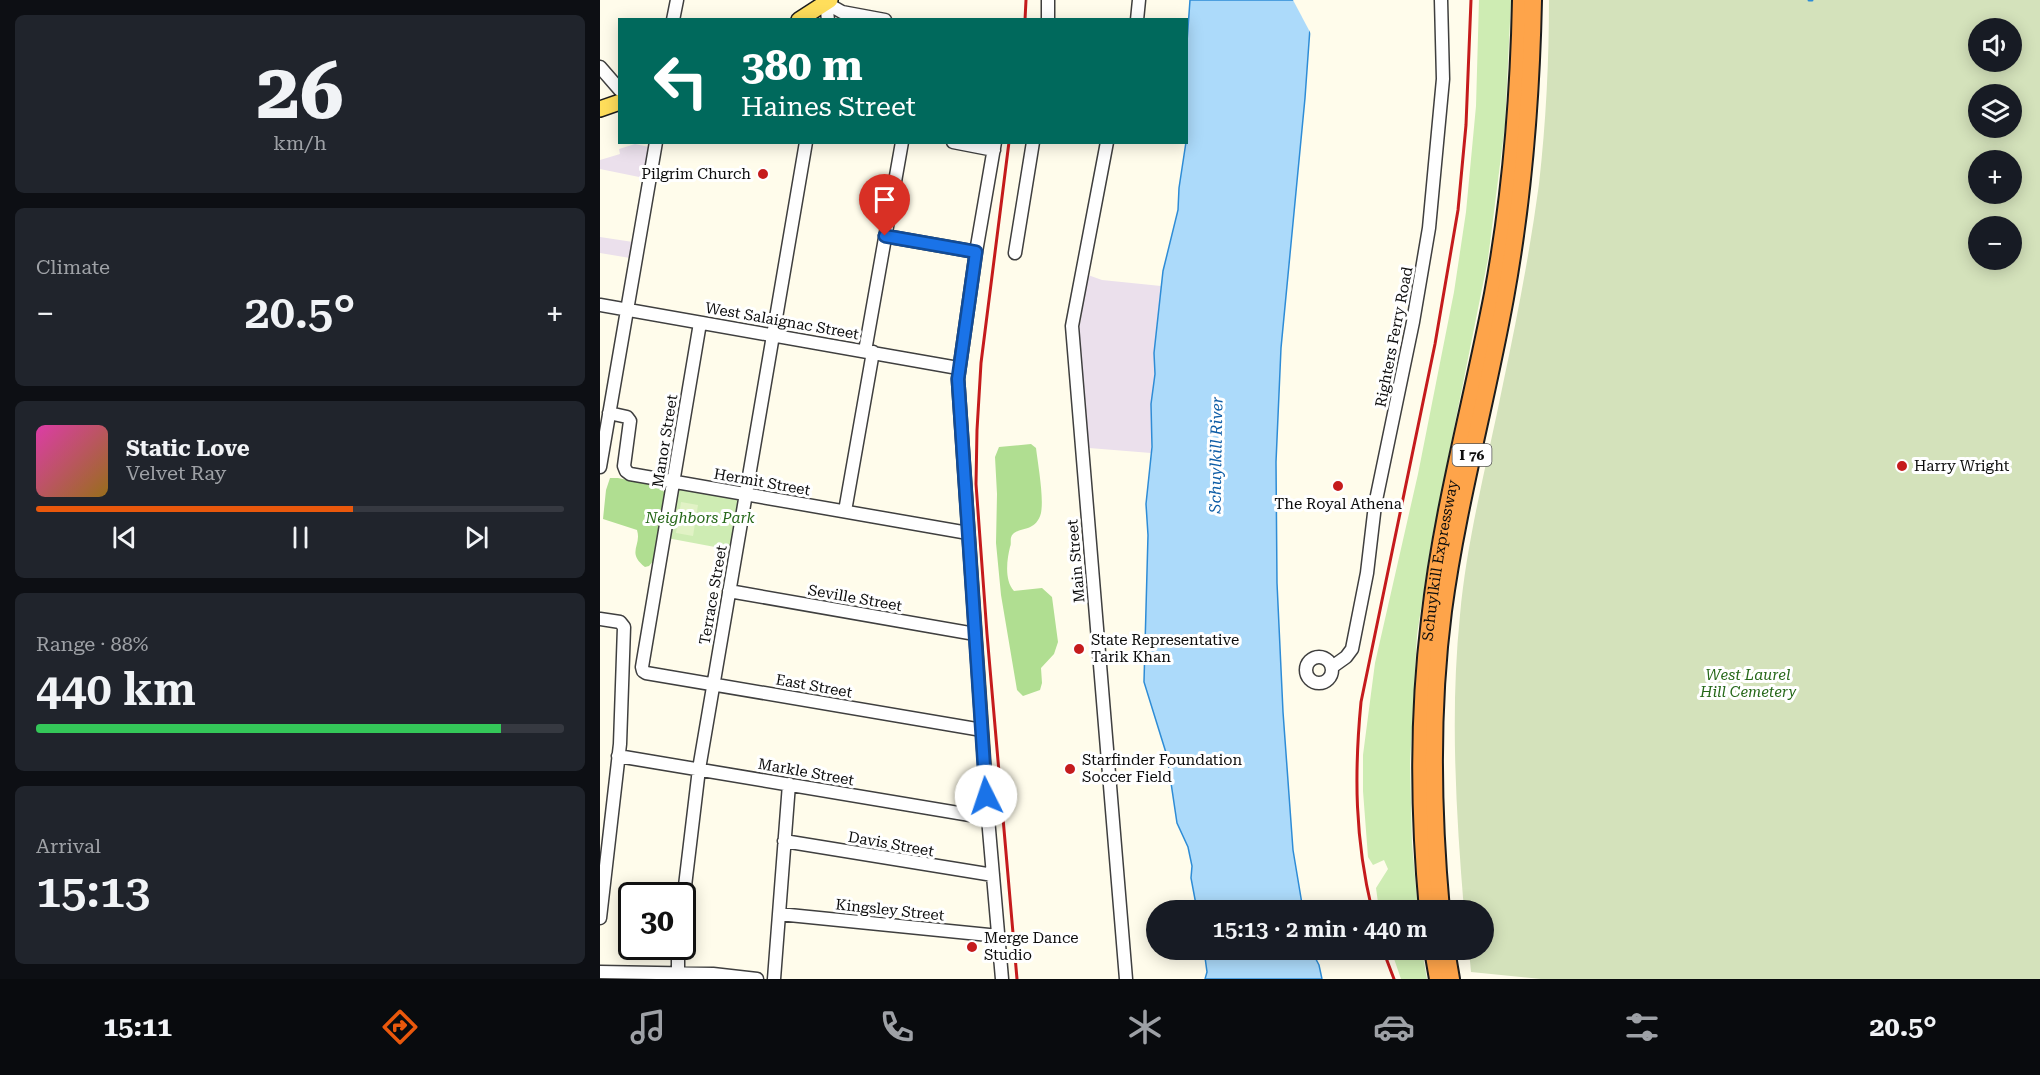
<!DOCTYPE html>
<html lang="en">
<head>
<meta charset="utf-8">
<style>
	:root { --surface:#171b24; --page:#20242c; --text:#f1f3f6; --muted:#9ea1a6; --line:#363941; --accent:#ea580c }
	body { margin:0; font-family:"Roboto Serif",serif; background:var(--page); color:var(--text); height:100vh; display:flex; flex-direction:column; font-size:22px; white-space:nowrap }
	* { box-sizing:border-box; margin:0 }
	p { font-size:20px; color:var(--muted) }
	.icon { flex:none; width:33px; height:33px; fill:none; stroke:currentColor; stroke-width:2; stroke-linecap:round; stroke-linejoin:round }
	.map { position:relative; flex:1; overflow:hidden }
	.panel { display:flex; flex-direction:column; gap:15px; padding:15px; background:#0d0f14; width:600px }
	.panel>* { flex:none }
	.hud { position:absolute; left:18px; top:18px; width:570px; height:126px; border-radius:0px; box-shadow:0 3px 15px #0003; background:#00695c; color:#fff; overflow:hidden }
	.controls { position:absolute; left:1368px; top:18px; display:grid; gap:12px }
	.controls a { display:grid; place-items:center; width:54px; height:54px; border-radius:50%; background:var(--surface); box-shadow:0 3px 15px #0003; font-size:30px }
	.speed { position:absolute; left:18px; top:882px; display:flex; gap:12px; font-size:30px; font-weight:700; text-align:center }
	.speed>* { display:grid; place-content:center; width:78px; height:78px; border-radius:50%; background:var(--surface); box-shadow:0 3px 15px #0003; line-height:1 }
	.speed .limit { border:3px solid #111; border-radius:9px; background:#fff; color:#111 }
	.pin { position:absolute; display:grid; place-items:center; width:51px; height:51px; color:#fff; margin:-62px -26px; border-radius:50% 50% 50% 0; rotate:-45deg; box-shadow:0 0 6px #0007 }
	.pin .icon { rotate:45deg }
	.me { position:absolute; width:66px; margin:-33px; rotate:356deg; stroke-linejoin:round; filter:drop-shadow(0 0 4px #0008) }
	.turn { display:flex; align-items:center; gap:21px; height:126px; padding:0 24px; font-size:27px }
	.turn .icon { width:78px; height:78px; stroke-width:2.5 }
	.turn b { display:block; font-size:42px; line-height:51px }
	.big { font-size:45px; font-weight:600; line-height:1.1 }
	.panel .card { flex:1; display:flex; flex-direction:column; justify-content:center; gap:9px; min-width:0; padding:0 21px; border-radius:9px; background:var(--page) }
	.panel .dial { align-items:center; gap:0 }
	.dial b { font-size:78px; line-height:1 }
	.song { display:flex; align-items:center; gap:18px }
	.cover { width:72px; height:72px; border-radius:9px; background:linear-gradient(135deg,hsl(320 70% 55%),hsl(40 70% 35%)) }
	.played { height:6px; border-radius:3px; background:linear-gradient(90deg,var(--accent) 60%,var(--line) 60%) }
	.keys { display:flex; justify-content:space-around; direction:ltr }
	.heat { display:flex; justify-content:space-between; align-items:center; font-size:33px; direction:ltr }
	.charge { height:9px; border-radius:4px; background:linear-gradient(90deg,#34c759 88%,var(--line) 0) }
	.trip { position:absolute; left:546px; top:900px; width:348px; height:60px; border-radius:30px; background:var(--surface); box-shadow:0 3px 15px #0003; font-weight:600; line-height:60px; text-align:center }
	.dock { display:flex; height:96px; justify-content:space-around; align-items:center; background:#090b0e; color:var(--muted) }
	.dock .icon { width:42px; height:42px }
	.dock .active { color:var(--accent) }
	.dock b { font-size:27px; color:var(--text) }
	main { display:flex; flex:1; min-height:0 }
	.map>svg:first-child { display:block }
</style>
</head>
<body>
<main>
<section class="panel">
<div class="card dial"><b>26</b><p>km/h</p></div>
<div class="card"><p>Climate</p>
<div class="heat"><a>−</a><b class="big">20.5°</b><a>+</a></div>
</div>
<div class="card">
<div class="song"><i class="cover"></i><div><b>Static Love</b><p>Velvet Ray</p></div></div>
<div class="played"></div>
<div class="keys"><svg class="icon" aria-label="previous" viewBox="0 0 24 24"><path d="M18 5L8 12l10 7zM5 5v14"/></svg><svg class="icon" aria-label="pause" viewBox="0 0 24 24"><path d="M8 5v14M16 5v14"/></svg><svg class="icon" aria-label="next" viewBox="0 0 24 24"><path d="M6 5l10 7-10 7zM19 5v14"/></svg></div>
</div>
<div class="card"><p>Range · 88%</p><b class="big">440 km</b><div class="charge"></div></div>
<div class="card"><p>Arrival</p><b class="big">15:13</b></div>
</section>
<div class="map">
<svg width="1440" height="979" viewBox="0 0 1440 979">
	<rect width="100%" height="100%" fill="#fffceb"/>
	<path fill="#ebe0ec" d="M35,144L49,147L44,178L0,169V160L20,154L19,149Z
		M0,237L33,242L30,258L0,253Z
		M488,275L502,280L561,286L554,353L555,373L551,404V453L489,448L479,330Z"/>
	<path fill="#ceecb3" d="M879,0H911L905,125L888,259L831,543L817,635L810,763L812,843L818,910H779L776,888L788,869L784,860L773,865L768,857L763,791V755L775,663L818,474L854,292L866,212L876,106Z
		M79,488L137,499L139,504L131,550L67,538L77,489Z
		M791,950H822L827,979H801Z"/>
	<path fill="#b0de91" d="M431,444L436,448C438,465 444,497 441,513C436,532 420,527 413,534C409,538 412,543 410,547C407,559 404,580 414,591L442,588L452,597L458,642L454,654L441,668L442,683L440,690L423,696L417,690L401,595L396,543L397,494L395,457L399,447Z
		M10,478H18L56,486L60,487L65,493L54,560L49,566L45,567C26,552 42,546 37,530L3,519L6,490Z"/>
	<path fill="#d4e2bb" fill-rule="evenodd" d="M949,0H1440V979H941L871,972L869,950H884V910H864C856,812 850,713 860,615C867,537 888,460 903,384C917,318 930,251 939,184C946,123 949,61 949,0ZM1378,28H1412V62H1378ZM1378,94H1412V128H1378ZM1378,160H1412V194H1378ZM1378,226H1412V260H1378Z"/>
	<path fill="#e1f2c5" d="M81,502L98,505L93,536L76,533Z"/>
	<path fill="#acdafa" stroke="#2e8cd6" stroke-width="1.5" d="M590,0H712L705,98L681,348L676,462L677,583L683,712L693,850L703,910H597L591,878L592,866L588,847L577,823L567,756L544,682L548,535L546,504L552,447L551,404L555,374L554,353L563,271L578,210L579,188L586,142V56Z
		M604,950H711L719,965L722,979H605L607,972Z"/>
	<path fill="#fffceb" d="M693,0H715L712,34H711Z"/>
	<g fill="none" stroke-linecap="round" stroke-linejoin="round">
		<path stroke="#2e8cd6" stroke-width="3" d="M1209,0H1212"/>
		<defs>
			<path id="minor" d="M226,3L242,12L285,20
				M226,3L228,20
				M73,20L77,0
				M448,20V0
				M537,20L539,0
				M0,67L20,90
				M353,142L394,150
				M395,142L376,252L358,379L388,818L402,979
				M507,142L472,326L526,979
				M285,236L376,252
				M415,253L433,142
				M0,305L358,368
				M100,323L42,667L43,671L46,673L382,730
				M265,351L302,142
				M9,413L27,417L30,421L24,466L26,471L30,474L368,533
				M0,467L56,142
				M245,511L273,352
				M129,591L375,634
				M0,619L20,622L24,627L20,744L0,918
				M706 670a13 13 0 1 1 26 0a13 13 0 1 1-26 0Z
				M732,667L746,657L752,649L767,573L775,505L813,322L829,228L843,79L841,0
				M18,756L388,818
				M184,841L393,875
				M82,911L99,769L206,142
				M179,914L399,936
				M0,972L113,974L157,979
				M78,979V946
				M174,979L189,784"/>
			<path id="major" d="M199,20L230,0
				M0,109L20,102"/>
			<g id="highway">
				<path id="s1" d="M828,910C819,813 818,717 830,620C842,510 872,403 893,294C911,197 919,99 921,0"/>
				<path d="M841,910C832,810 830,711 843,611C857,506 886,403 905,298C923,199 931,100 933,0"/>
				<path d="M833,950L838,979"/>
				<path d="M846,950L851,979"/>
			</g>
		</defs>
		<use href="#minor" stroke="#3f3f3f" stroke-width="15"/>
		<use href="#major" stroke="#1d1d1d" stroke-width="18"/>
		<use href="#highway" stroke="#1d1d1d" stroke-width="20"/>
		<use href="#minor" stroke="#fff" stroke-width="12"/>
		<use href="#major" stroke="#ffde5b" stroke-width="15"/>
		<use href="#highway" stroke="#fea44a" stroke-width="16"/>
		<path stroke="#c51b1c" stroke-width="3" d="M425,20L426,0
			M409,142L381,363L377,430L376,484L387,634L417,979
			M772,910C755,839 754,775 761,702L835,344L858,210L866,125L871,0
			M783,950L794,979"/>
	</g>
	<g fill="none" stroke-linecap="round" stroke-linejoin="round">
		<defs>
			<path id="route" d="M285,236L376,252L358,379L386,796"/>
		</defs>
		<use href="#route" stroke="#114b97" stroke-width="15"/>
		<use href="#route" stroke="#1a73e8" stroke-width="10"/>
	</g>
	<g fill="#c51b1c" stroke="#fff" stroke-width="2">
		<circle cx="163" cy="174" r="6"/>
		<circle cx="1302" cy="466" r="6"/>
		<circle cx="738" cy="486" r="6"/>
		<circle cx="479" cy="649" r="6"/>
		<circle cx="470" cy="769" r="6"/>
		<circle cx="372" cy="947" r="6"/>
	</g>
	<g text-anchor="middle" dominant-baseline="central" stroke-width="6" stroke-linejoin="round" paint-order="stroke">
		<rect fill="#fff" stroke="#555" stroke-width="1.5" x="852.5" y="444" width="39" height="22" rx="4.5"/>
		<g font-size="14" font-weight="bold" fill="#0c0c0c">
			<text x="872" y="455">I 76</text>
		</g>
		<g font-size="15" fill="#0c0c0c" stroke="#fff" text-anchor="start">
			<text x="151" y="174" text-anchor="end">Pilgrim Church</text>
			<text x="1314" y="466">Harry Wright</text>
			<text x="738" y="504" text-anchor="middle">The Royal Athena</text>
			<text x="491" y="640">State Representative<tspan x="491" dy="17">Tarik Khan</tspan></text>
			<text x="482" y="760">Starfinder Foundation<tspan x="482" dy="17">Soccer Field</tspan></text>
			<text x="384" y="938">Merge Dance<tspan x="384" dy="17">Studio</tspan></text>
		</g>
		<g font-size="15" fill="#0c0c0c" stroke="#fff">
			<text transform="translate(182 321) rotate(10)">West Salaignac Street</text>
			<text transform="translate(794 337) rotate(-79)">Righters Ferry Road</text>
			<text transform="translate(65 441) rotate(-81)">Manor Street</text>
			<text transform="translate(162 482) rotate(10)">Hermit Street</text>
			<text transform="translate(476 561) rotate(-95)">Main Street</text>
			<text stroke="none"><textPath href="#s1" startOffset="351">Schuylkill Expressway</textPath></text>
			<text transform="translate(113 595) rotate(-80)">Terrace Street</text>
			<text transform="translate(255 598) rotate(10)">Seville Street</text>
			<text transform="translate(214 686) rotate(10)">East Street</text>
			<text transform="translate(206 772) rotate(10)">Markle Street</text>
			<text transform="translate(291 844) rotate(10)">Davis Street</text>
			<text transform="translate(290 910) rotate(6)">Kingsley Street</text>
		</g>
		<g font-size="15" font-style="italic" fill="#266819" stroke="#fff">
			<text x="100" y="518">Neighbors Park</text>
			<text x="1148" y="675">West Laurel<tspan x="1148" dy="17">Hill Cemetery</tspan></text>
		</g>
		<g font-size="16" font-style="italic" fill="#0e5da6" stroke="#fff">
			<text transform="translate(616 455) rotate(-89)">Schuylkill River</text>
		</g>
	</g>
</svg>
<div class="controls">
<a><svg class="icon" aria-label="sound" viewBox="0 0 24 24"><path d="M4 9h4l5-4v14l-5-4H4zM17 9q2 3 0 6"/></svg></a>
<a><svg class="icon" aria-label="layers" viewBox="0 0 24 24"><path d="M12 4l9 5-9 5-9-5zM3 14l9 5 9-5"/></svg></a>
<a>+</a>
<a>−</a>
</div>
<div class="speed"><div class="limit">30</div></div>
<div class="pin" style="left:285px;top:236px;background:#d93025"><svg class="icon" aria-label="arrive" viewBox="0 0 24 24"><path d="M6 21V4h12l-3 4 3 4H6"/></svg></div>
<svg class="me" style="left:386px;top:796px" viewBox="-20 -20 40 40"><circle r="19" fill="#fff"/><path d="M0-13L10 11 0 6-10 11z" fill="#1a73e8"/></svg>
<div class="trip">15:13 · 2 min · 440 m</div>
<div class="hud">
<div class="turn"><svg class="icon" aria-label="left" viewBox="0 0 24 24"><path d="M17 20v-9H6M10 6l-5 5 5 5"/></svg><div><b>380 m</b>Haines Street</div></div>
</div>
</div>
</main>
<nav class="dock">
<b>15:11</b>
<svg class="icon active" aria-label="directions" viewBox="0 0 24 24"><path d="M12 3l9 9-9 9-9-9zM9 14v-3h6M13 9l2 2-2 2"/></svg>
<svg class="icon" aria-label="music" viewBox="0 0 24 24"><path d="M9 18V5l10-2v13"/><circle cx="6" cy="18" r="3"/><circle cx="16" cy="16" r="3"/></svg>
<svg class="icon" aria-label="phone" viewBox="0 0 24 24"><path d="M5 4h4l2 5-3 2q2 4 5 5l2-3 5 2v4C11 20 4 13 5 4z"/></svg>
<svg class="icon" aria-label="climate" viewBox="0 0 24 24"><path d="M12 3v18M4 7l16 10M4 17L20 7"/></svg>
<svg class="icon" aria-label="car" viewBox="0 0 24 24"><path d="M5 17H2v-5l4-1 3-4h7l3 4 3 1v5h-3M9 17h6M6 11h13"/><circle cx="7" cy="17" r="2"/><circle cx="17" cy="17" r="2"/></svg>
<svg class="icon" aria-label="filters" viewBox="0 0 24 24"><path d="M4 7h16M4 17h16"/><circle cx="9" cy="7" r="2"/><circle cx="15" cy="17" r="2"/></svg>
<b>20.5°</b>
</nav>
</body>
</html>
